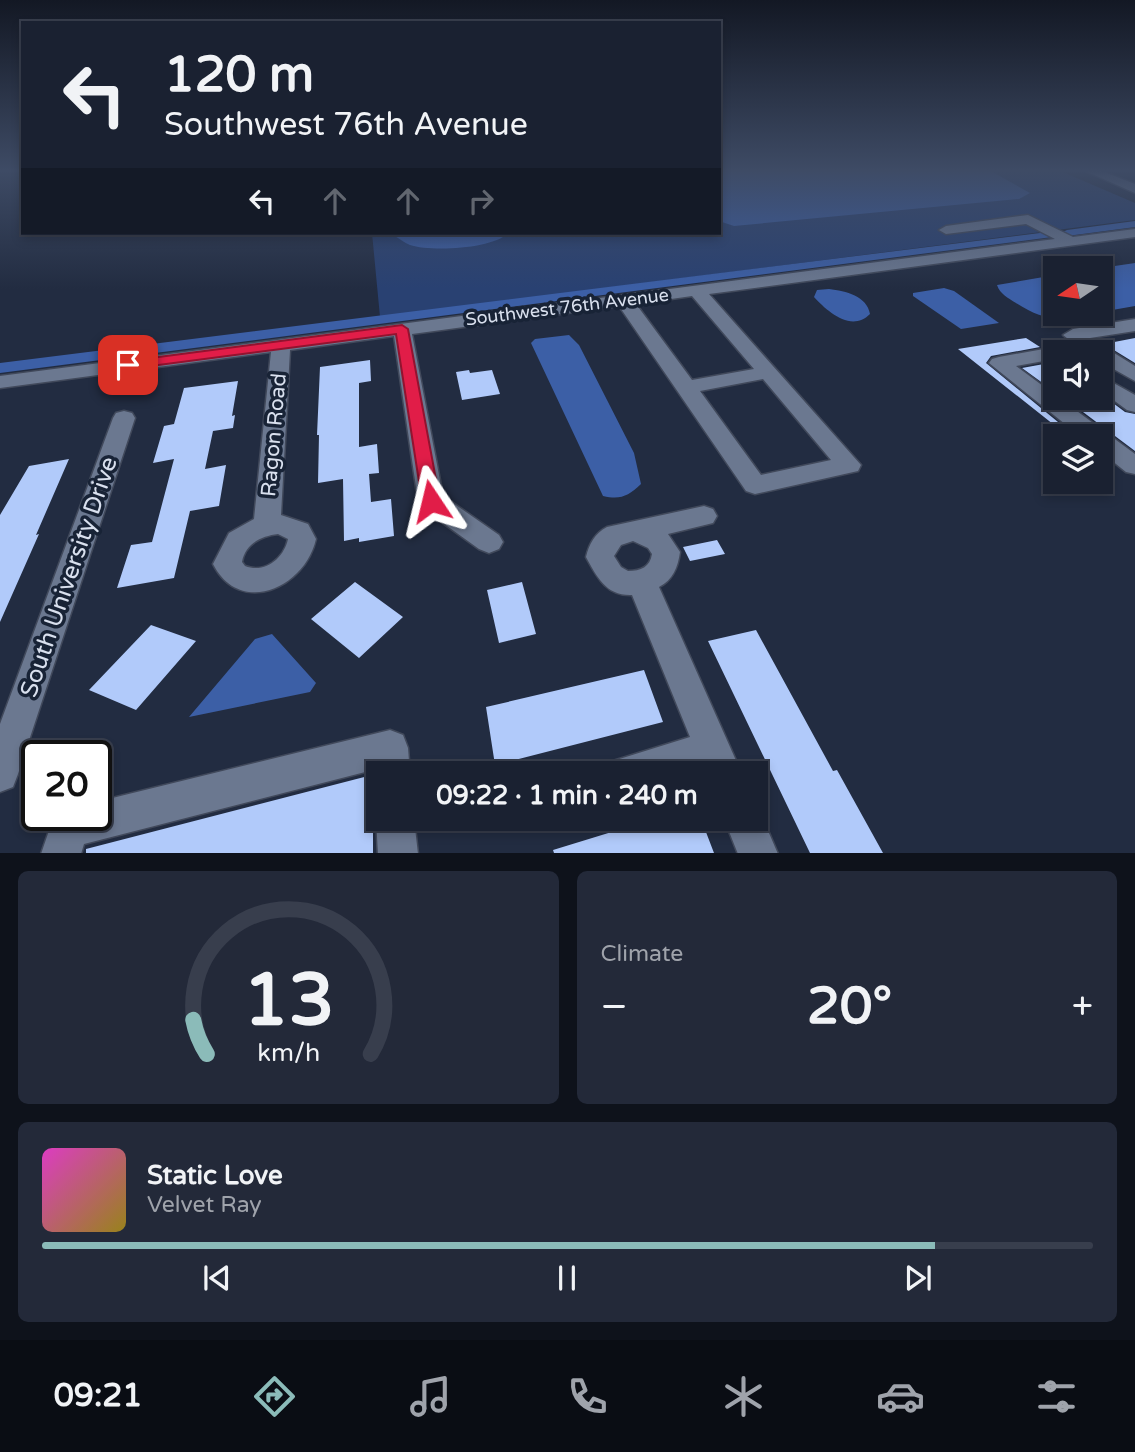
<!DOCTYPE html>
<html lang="en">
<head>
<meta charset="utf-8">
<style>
	:root { --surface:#1a2131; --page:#232939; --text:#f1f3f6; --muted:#9fa3ab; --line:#383e4d; --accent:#8bbbb9 }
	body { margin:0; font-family:"Varela Round",sans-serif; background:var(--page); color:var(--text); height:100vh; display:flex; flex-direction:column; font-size:26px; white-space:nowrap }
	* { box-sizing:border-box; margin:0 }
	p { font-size:23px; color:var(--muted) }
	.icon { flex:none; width:38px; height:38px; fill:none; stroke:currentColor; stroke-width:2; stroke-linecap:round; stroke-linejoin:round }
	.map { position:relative; height:853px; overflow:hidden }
	.details { display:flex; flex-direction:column; gap:18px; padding:18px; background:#0e121b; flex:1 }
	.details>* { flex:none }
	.top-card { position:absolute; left:21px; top:21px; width:700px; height:214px; border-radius:0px; box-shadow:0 4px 10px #0003,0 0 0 2px var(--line); background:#1a2131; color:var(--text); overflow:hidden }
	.needle { width:46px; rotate:257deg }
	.tools { position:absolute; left:1043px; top:256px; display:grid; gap:14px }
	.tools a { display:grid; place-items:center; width:70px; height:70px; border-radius:0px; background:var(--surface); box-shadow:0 4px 10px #0003,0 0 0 2px var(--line); font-size:35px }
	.speed { position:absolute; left:21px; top:740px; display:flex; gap:14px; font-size:35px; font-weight:700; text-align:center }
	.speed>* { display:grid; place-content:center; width:91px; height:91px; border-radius:50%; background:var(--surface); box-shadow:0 4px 10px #0003,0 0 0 2px var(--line); line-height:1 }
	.speed .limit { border:4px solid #111; border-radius:10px; background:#fff; color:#111 }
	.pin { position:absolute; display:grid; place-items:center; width:60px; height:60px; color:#fff; margin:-30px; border-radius:14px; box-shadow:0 4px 10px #0006 }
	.me { position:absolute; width:77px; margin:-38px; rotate:350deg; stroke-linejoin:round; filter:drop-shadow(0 0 5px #0008) }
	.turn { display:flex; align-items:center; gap:24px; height:147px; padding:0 28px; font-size:32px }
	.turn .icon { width:91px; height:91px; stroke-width:2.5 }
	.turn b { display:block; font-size:49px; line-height:60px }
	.lanes { display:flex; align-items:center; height:66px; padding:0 28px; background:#0003; justify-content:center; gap:35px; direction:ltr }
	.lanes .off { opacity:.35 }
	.big { font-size:52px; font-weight:800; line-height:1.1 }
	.details .card { flex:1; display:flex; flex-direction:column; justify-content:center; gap:10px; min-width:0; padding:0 24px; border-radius:10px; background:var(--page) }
	.details .dial { align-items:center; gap:0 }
	.dial svg { height:182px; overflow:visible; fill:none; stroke:var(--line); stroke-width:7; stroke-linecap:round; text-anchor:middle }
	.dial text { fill:var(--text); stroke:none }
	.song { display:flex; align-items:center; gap:21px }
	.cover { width:84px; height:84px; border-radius:10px; background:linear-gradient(135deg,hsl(310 70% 55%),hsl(50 70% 35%)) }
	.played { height:7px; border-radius:4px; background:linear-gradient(90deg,var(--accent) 85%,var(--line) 85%) }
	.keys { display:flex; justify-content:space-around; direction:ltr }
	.heat { display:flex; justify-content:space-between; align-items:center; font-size:38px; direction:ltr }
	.details .tiles { flex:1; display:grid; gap:18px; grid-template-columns:1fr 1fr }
	.card:last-child { grid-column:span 2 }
	.trip { position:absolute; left:366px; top:761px; width:402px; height:70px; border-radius:0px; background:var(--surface); box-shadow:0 4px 10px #0003,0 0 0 2px var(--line); font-weight:800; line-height:70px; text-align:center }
	.menu { display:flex; height:112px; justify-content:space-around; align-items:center; background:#0a0d14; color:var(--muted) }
	.menu .icon { width:49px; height:49px }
	.menu .on { color:var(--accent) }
	.menu b { font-size:32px; color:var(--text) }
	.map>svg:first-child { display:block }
</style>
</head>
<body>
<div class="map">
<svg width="1135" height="854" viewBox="0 0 1135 854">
	<rect width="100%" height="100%" fill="#222c41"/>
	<path fill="#294172" d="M719,170H1058L1135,203V220L380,317L372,233H719Z"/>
	<path fill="#3c5fa6" d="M719,170H989L1030,193L1019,199L734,226L719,221Z
		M395,233H508C493,249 431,252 410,245C405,243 400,239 395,236Z
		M1135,263V306L1101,312V268Z
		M1055,275V313H1095C1061,319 1047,323 1016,303C1008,298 1000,294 997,285Z
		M944,288L954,291L999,323L961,329L913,296V293Z
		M829,289C846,291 867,296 870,314C851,333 827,311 814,297L817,290Z
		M569,335L579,345L634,453L641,484C628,496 621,500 603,496L531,343L535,339Z
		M272,634L316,683L310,692L189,717L255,639Z"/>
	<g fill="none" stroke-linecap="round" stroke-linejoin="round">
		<path fill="#3c5fa6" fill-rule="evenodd" d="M1135,221V227L1067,236L1061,233L1067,230Z
			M1048,232L1054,235L1052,237L0,373V363Z"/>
	</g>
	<path fill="#b1cafa" d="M1026,338L1040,347L991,356L986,363L1075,436H1068L958,349Z
		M1135,338V363L1104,344Z
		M370,360L371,381L359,383V447L377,444L379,473L369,474L371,502L391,499L394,536L359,542V538L344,541L343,479L318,483L319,435H317L320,367Z
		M1055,362V392L1022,368Z
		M469,370L470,373L492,370L500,394L462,400L456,372Z
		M238,381L232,416L235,415L233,428L213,431L205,469L226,465L219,506L190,511L174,578L117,588L131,545L152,542L174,459L153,463L164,426L174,424L184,388Z
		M1101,394L1125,412L1135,414V451L1063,397H1101Z
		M69,459L36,535L39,534L0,622V515L29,466Z
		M717,540L725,554L690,561L683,547Z
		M355,582L403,617L359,658L311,619Z
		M522,582L536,634L499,643L487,590Z
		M151,625L196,641L136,710L89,690Z
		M756,630L833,771L837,770L883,853H810L708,641Z
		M644,670L663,722L495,765L486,707Z
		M372,775L376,787L377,812L373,819V853H86V849Z
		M654,819H701L714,853H554L553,850Z"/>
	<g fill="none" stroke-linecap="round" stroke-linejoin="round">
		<defs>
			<path id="minor" d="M1083,170H1099L1135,184V193Z
				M1028,215L1073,237L1135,229V237L709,294L861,465L858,471L849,473L755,494L746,491L619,306L412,334L443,496L499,535L503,542L499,549L489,553L479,549L422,508L418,501L394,336L290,350L281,515L308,524L316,539C305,588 240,617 213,564L229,533L254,519L271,352L0,388V376L1055,239L1026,224L946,234L939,230L946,226ZM692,296L754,369L692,380L636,304ZM763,379L831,460L761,475L700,391ZM278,534L288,539C284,558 265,574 245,566L242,562C245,544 261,536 278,534Z
				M1135,319V331L1090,338L1135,366V381L1101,362V352H1085L1063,335L1073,329Z
				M1055,347L1064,352H1055V359L1016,366L1135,454V474L1126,472L1101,452V436H1080L989,363L992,359L999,357Z
				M1101,376L1135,395V412L1127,410L1101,391Z
				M124,411L132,413L135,418L18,774L13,787L0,792V724L113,418L116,413Z
				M704,506L713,509L717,516L713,523L668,534L680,552C678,567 673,580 659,587L742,774H705L703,769L688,774H608L613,761L690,737L632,595C606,596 597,577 586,557C589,544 595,533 607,527ZM633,541L648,548L652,554C650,567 641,571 628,571L621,567L614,556L621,545Z
				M390,730L403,735L408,748L410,774H378V785L373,770L84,844L81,854H41L54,816H96V802Z
				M757,805L778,854H738L724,819H756Z
				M378,814V819H414L418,854H378L376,819Z"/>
		</defs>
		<use href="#minor" stroke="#41495b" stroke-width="3"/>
		<use href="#minor" fill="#6b7890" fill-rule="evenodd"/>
	</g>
	<linearGradient id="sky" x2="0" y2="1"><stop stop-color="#131824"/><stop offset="0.59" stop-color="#3e4b65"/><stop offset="1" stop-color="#3e4b65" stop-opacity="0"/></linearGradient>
	<rect width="1135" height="289" fill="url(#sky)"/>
	<path fill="#e11d48" stroke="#92132f" stroke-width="2" d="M402,325L408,329L440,501L438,505H425L422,501L396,334L128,369L121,365L128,361Z"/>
	<g text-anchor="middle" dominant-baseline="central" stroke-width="7" stroke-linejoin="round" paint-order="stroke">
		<g font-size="18" fill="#d9e0ee" stroke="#182336">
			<text transform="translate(567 307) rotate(-7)">Southwest 76th Avenue</text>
		</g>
		<g font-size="21" fill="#d9e0ee" stroke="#182336">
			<text transform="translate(274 435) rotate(-85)">Ragon Road</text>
		</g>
		<g font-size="24" fill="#d9e0ee" stroke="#182336">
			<text transform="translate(69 577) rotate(-71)">South University Drive</text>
		</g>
	</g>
</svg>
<div class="tools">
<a><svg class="needle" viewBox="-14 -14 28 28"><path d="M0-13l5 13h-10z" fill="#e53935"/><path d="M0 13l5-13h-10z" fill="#9fa3ab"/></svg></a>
<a><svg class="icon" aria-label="sound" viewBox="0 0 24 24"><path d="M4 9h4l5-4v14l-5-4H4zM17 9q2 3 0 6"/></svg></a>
<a><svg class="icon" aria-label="layers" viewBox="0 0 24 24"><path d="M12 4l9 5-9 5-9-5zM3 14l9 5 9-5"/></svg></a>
</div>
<div class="speed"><div class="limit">20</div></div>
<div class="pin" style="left:128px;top:365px;background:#d93025"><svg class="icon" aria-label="arrive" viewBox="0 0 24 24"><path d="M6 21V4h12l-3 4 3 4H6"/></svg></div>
<svg class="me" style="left:431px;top:501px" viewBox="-20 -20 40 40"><path d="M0-17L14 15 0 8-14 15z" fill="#e11d48" stroke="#fff" stroke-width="4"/></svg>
<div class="trip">09:22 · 1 min · 240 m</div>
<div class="top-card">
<div class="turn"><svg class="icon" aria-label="left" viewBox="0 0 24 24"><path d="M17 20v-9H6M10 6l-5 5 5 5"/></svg><div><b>120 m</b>Southwest 76th Avenue</div></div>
<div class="lanes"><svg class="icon" aria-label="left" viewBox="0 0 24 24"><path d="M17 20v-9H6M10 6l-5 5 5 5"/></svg><svg class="icon off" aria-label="ahead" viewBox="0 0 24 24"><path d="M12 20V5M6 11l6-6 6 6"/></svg><svg class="icon off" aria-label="ahead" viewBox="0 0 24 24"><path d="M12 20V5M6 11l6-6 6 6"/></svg><svg class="icon off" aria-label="right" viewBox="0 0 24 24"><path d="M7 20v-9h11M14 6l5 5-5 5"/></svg></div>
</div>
</div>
<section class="details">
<div class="tiles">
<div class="card dial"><svg viewBox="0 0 100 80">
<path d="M14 69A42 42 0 1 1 86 69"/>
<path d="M14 69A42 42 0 0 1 8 54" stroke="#8bbbb9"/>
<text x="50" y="56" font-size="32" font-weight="700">13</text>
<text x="50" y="72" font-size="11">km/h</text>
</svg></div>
<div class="card"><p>Climate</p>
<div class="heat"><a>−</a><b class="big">20°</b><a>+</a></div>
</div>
<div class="card">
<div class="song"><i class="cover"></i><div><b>Static Love</b><p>Velvet Ray</p></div></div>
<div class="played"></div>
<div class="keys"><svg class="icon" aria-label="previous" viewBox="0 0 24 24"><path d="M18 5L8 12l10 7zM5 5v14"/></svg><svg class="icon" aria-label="pause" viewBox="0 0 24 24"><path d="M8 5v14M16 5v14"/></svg><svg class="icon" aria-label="next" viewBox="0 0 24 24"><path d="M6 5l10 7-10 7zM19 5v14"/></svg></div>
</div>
</div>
</section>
<nav class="menu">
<b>09:21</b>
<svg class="icon on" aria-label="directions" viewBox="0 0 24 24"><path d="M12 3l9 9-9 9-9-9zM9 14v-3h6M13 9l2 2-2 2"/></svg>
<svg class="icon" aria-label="music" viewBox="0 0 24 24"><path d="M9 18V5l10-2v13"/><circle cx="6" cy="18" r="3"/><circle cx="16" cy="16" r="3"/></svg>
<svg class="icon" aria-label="phone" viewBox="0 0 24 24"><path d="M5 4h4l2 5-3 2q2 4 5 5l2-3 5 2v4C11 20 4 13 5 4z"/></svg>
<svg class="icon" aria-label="climate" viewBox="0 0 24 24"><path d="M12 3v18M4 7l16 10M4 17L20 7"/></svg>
<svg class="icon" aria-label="car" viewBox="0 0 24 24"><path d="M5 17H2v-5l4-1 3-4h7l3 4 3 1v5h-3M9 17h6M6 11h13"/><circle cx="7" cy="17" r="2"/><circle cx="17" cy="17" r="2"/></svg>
<svg class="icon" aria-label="filters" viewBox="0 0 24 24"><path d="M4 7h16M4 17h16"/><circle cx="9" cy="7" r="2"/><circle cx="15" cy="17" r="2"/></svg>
</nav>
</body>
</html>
